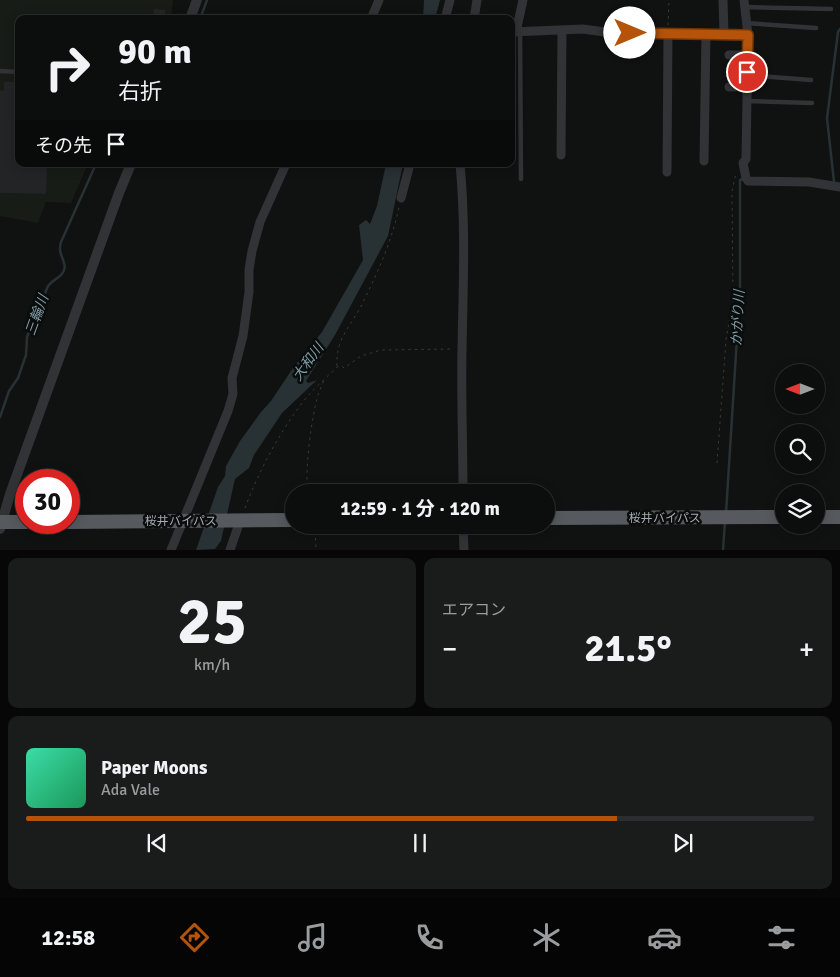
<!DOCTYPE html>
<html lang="ja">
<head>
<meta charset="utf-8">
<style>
	:root { --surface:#0c0d0d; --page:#1a1b1b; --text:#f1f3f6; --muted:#9a9c9d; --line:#2c2d2e; --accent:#b45309 }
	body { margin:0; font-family:Signika,"Noto Sans JP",sans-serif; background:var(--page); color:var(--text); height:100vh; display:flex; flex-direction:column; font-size:19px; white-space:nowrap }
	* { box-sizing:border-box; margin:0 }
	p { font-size:16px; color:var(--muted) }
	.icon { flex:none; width:28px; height:28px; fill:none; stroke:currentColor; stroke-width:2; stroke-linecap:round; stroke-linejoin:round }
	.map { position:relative; height:550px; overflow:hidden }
	.panel { display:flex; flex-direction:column; gap:8px; padding:8px; background:#070707; flex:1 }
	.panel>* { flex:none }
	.guide { position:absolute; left:15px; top:15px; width:500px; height:152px; border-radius:10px; box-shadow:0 2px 12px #0003,0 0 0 1px var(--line); background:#0c0d0d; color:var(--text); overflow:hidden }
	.needle { width:32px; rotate:270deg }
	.fabs { position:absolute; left:775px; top:364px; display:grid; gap:10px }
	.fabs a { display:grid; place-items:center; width:50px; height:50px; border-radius:50%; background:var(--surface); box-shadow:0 2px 12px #0003,0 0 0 1px var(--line); font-size:25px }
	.speed { position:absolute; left:15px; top:469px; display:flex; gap:10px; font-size:25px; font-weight:700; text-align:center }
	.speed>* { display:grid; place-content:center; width:65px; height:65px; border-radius:50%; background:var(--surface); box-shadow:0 2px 12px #0003,0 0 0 1px var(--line); line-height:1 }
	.speed .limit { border:8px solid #d22; background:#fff; color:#111 }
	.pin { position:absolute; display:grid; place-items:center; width:42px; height:42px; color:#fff; margin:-21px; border:2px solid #fff; border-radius:50%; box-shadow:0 1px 5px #0007 }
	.me { position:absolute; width:55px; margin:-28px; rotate:90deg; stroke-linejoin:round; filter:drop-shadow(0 0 4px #0008) }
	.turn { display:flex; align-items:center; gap:18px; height:105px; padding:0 20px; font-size:22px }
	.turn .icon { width:65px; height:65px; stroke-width:2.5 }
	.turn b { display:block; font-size:35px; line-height:42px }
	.then { display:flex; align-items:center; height:48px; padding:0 20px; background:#0003; gap:10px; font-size:19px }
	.big { font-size:38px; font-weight:700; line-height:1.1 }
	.panel .card { flex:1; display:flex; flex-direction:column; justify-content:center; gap:8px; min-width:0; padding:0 18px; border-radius:10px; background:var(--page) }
	.panel .dial { align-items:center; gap:0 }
	.dial b { font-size:65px; line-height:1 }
	.song { display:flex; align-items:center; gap:15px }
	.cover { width:60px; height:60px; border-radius:8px; background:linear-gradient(135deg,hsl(160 70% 55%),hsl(150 70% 35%)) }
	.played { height:5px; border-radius:2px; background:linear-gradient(90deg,var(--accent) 75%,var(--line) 75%) }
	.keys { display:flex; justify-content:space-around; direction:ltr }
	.heat { display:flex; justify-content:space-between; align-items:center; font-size:28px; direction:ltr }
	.panel .tiles { flex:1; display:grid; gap:8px; grid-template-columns:1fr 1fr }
	.card:last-child { grid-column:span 2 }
	.trip { position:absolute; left:285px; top:484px; width:270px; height:50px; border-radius:25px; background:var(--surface); box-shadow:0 2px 12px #0003,0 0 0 1px var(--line); font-weight:700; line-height:50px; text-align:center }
	.tabs { display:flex; height:80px; justify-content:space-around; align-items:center; background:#050505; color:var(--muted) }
	.tabs .icon { width:35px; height:35px }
	.tabs .active { color:var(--accent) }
	.tabs b { font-size:22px; color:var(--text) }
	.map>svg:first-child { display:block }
</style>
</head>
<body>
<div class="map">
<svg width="840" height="550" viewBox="0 0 840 550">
	<rect width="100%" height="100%" fill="#101111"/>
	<path fill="#171c17" d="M0,0H173L171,19H19V164H88L71,203L46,202L38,223L0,216Z"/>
	<path fill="#283133" d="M424,0H440L435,19H423Z
		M386,164H403L388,236L335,335L306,381L308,383L317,380L282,413L254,455L249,468L235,479L221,541L215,549L196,550L218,487L225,476L226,466L240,441L261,412L271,401L293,368L322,332L363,260L359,225L366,220L370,224L377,206Z"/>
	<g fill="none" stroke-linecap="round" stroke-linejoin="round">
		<path stroke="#283133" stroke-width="2.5" d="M200,19L207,0
			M834,182L827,118L838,32L840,29
			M0,417L9,391L18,378L26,355L27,337L48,286C52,281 56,279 60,276C70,267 61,259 60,250C60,247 60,245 61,242L96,164
			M726,513L740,290V180L743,179
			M723,550L725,521"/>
	</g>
	<path fill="#232425" d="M154,9L165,10V19L153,18Z
		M4,82H16V91H19V164H47L46,194L0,193V90L4,91Z"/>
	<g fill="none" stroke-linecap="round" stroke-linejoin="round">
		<path stroke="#383a3d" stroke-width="1" stroke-dasharray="2.5 4" stroke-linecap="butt" d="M668,25L669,0
			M337,366C335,337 353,325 364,300C379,270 392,240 399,207
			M717,463L726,340L733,299L732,191L736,173
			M308,492C304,474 312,414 318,395C320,390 322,385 324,380
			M245,508C259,471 278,435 302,403C312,390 325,379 337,367L342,366L344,368L361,356L381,350L453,349
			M315,525L316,550"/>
		<path stroke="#323336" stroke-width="4.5" d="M745,7L831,9
			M746,23L816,28
			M520,32L521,179
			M0,71L19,72
			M747,75L811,80
			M746,101L812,103"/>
		<path stroke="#323336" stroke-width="9" d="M723,0L724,34
			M744,0L748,35L746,159L743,163L746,178L748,181L809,182L840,187
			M371,19L379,0
			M445,19L450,0
			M474,19L477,0
			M511,32L583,29L612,33L748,35
			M516,32L523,0
			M729,55H747
			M729,87H747
			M561,155L562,30
			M704,161L706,34
			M460,164C466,228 463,287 462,351C461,398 463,445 463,492
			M667,172L668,33
			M401,198L410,164
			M463,525L464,550
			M171,550L228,411L233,394L232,378L243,336L249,292V270L252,251L260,222L286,164
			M230,550L240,521"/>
		<path stroke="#323336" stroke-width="10" d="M190,19L197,0
			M0,529L10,494L119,193L131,164"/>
		<path stroke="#565a5e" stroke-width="14" d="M816,517H840
			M546,518L784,517
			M0,522H26
			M69,522L294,520"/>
	</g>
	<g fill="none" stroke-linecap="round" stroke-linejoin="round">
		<defs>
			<path id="route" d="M630,33L748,35L747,72"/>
		</defs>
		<use href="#route" stroke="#753606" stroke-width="12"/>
		<use href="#route" stroke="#b45309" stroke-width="9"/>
	</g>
	<g text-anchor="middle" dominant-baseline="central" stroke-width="5" stroke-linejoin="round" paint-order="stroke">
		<g font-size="12" fill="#a3aab1" stroke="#0b0c0c">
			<text x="665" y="518">桜井バイパス</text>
			<text x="181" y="521">桜井バイパス</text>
		</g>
		<g font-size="14" font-style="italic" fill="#7d9da8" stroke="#0b0c0c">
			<text transform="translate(37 315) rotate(-70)">三輪川</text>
			<text transform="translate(738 318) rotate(-87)">かがり川</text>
			<text transform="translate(308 362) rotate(-54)">大和川</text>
		</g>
	</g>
</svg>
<div class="fabs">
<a><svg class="needle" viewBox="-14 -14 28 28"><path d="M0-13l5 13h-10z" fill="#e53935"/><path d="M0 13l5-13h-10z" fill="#9a9c9d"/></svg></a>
<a><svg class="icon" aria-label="search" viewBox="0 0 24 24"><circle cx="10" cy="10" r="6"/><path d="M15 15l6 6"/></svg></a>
<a><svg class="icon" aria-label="layers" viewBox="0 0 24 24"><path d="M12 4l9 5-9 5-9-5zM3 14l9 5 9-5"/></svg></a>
</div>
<div class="speed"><div class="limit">30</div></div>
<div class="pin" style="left:747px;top:72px;background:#d93025"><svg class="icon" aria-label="arrive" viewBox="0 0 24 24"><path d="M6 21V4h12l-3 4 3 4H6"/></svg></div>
<svg class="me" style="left:630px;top:33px" viewBox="-20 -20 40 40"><circle r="19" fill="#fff"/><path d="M0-13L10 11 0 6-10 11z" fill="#b45309"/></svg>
<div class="trip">12:59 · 1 分 · 120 m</div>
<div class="guide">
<div class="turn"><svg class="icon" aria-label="right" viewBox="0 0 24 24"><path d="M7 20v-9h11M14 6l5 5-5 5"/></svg><div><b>90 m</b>右折</div></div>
<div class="then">その先<svg class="icon" aria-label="arrive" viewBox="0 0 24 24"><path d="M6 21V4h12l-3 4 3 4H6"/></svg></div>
</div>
</div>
<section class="panel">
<div class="tiles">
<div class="card dial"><b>25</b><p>km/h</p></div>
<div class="card"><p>エアコン</p>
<div class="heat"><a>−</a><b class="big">21.5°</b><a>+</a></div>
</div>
<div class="card">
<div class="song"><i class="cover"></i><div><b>Paper Moons</b><p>Ada Vale</p></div></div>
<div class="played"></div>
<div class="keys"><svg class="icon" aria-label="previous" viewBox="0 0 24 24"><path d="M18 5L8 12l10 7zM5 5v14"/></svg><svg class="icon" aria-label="pause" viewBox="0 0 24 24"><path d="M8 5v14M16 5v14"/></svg><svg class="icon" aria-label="next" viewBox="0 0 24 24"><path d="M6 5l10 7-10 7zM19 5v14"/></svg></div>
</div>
</div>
</section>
<nav class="tabs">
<b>12:58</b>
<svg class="icon active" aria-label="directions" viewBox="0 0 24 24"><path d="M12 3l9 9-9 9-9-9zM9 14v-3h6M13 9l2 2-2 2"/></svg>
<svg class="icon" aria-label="music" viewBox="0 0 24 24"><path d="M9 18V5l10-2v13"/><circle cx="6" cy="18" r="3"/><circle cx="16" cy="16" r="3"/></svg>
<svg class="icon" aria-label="phone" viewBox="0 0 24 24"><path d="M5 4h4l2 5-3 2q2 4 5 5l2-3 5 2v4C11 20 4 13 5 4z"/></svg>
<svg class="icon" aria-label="climate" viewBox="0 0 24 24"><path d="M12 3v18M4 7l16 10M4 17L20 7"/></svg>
<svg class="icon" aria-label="car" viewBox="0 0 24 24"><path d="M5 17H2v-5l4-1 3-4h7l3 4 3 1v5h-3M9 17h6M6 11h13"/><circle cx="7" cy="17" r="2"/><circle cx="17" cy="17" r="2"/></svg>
<svg class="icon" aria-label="filters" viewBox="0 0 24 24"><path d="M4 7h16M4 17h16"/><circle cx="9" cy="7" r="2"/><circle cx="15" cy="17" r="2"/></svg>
</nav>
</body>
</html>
